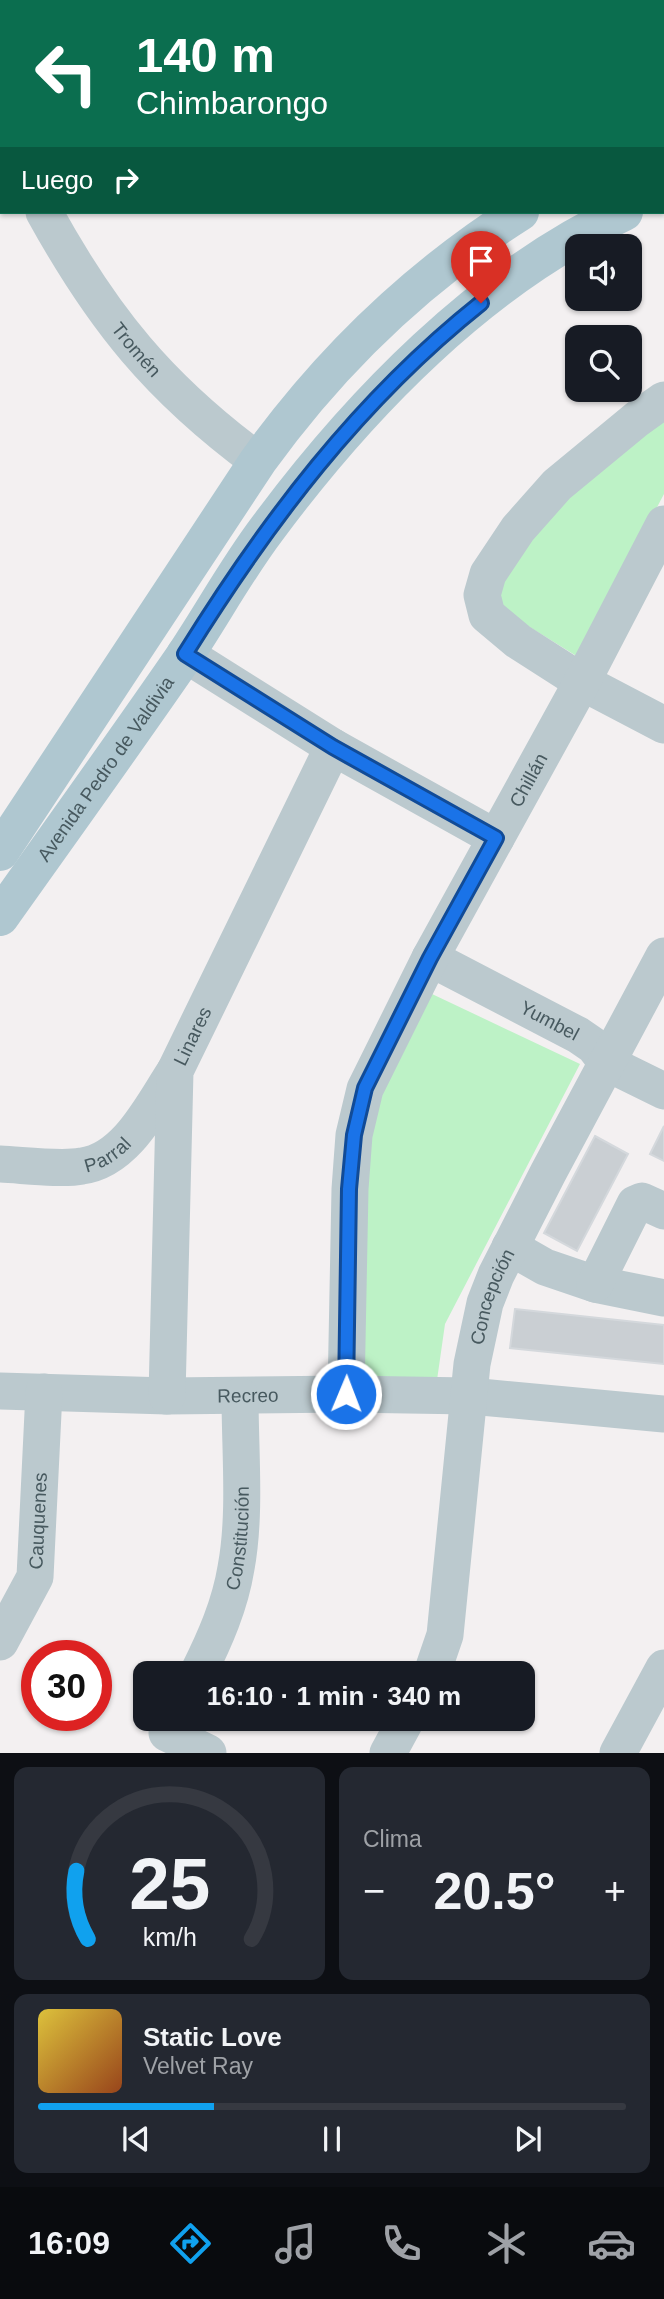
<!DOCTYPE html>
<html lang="es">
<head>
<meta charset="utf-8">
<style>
	:root { --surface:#171b24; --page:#242831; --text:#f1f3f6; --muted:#9ea1a6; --line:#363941; --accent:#10a1ee }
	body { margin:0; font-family:Helvetica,sans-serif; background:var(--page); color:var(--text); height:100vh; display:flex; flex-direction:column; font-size:26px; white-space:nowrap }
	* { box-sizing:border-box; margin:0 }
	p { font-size:23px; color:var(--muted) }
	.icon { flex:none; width:38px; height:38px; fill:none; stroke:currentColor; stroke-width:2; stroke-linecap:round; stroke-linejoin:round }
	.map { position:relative; height:1753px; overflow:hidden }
	.details { display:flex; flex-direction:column; gap:14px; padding:14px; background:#0d0f14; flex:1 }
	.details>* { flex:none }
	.guide { position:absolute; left:0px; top:0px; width:665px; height:214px; box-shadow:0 2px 5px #0004; background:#0b6e4f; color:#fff; overflow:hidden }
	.controls { position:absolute; left:565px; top:234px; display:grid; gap:14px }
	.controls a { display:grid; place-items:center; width:77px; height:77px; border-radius:14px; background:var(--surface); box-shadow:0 2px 5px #0004; font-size:35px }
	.speed { position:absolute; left:21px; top:1640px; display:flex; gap:14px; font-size:35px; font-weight:700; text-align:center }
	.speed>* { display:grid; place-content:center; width:91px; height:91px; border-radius:50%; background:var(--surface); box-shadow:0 2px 5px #0004; line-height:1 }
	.speed .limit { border:10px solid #d22; background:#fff; color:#111 }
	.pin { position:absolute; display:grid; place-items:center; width:60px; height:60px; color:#fff; margin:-72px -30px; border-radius:50% 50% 50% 0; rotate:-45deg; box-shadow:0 0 7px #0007 }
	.pin .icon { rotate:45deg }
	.me { position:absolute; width:77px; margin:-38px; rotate:1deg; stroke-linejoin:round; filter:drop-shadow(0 0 5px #0008) }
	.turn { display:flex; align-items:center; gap:24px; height:147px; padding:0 21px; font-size:32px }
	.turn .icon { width:91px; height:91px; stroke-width:2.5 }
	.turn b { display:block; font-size:49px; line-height:60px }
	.then { display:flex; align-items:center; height:66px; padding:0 21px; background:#0003; gap:14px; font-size:26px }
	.big { font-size:52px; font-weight:600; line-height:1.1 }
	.details .card { flex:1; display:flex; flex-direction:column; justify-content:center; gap:10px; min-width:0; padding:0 24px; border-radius:14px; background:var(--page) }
	.details .dial { align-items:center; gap:0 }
	.dial svg { height:182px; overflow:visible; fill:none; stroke:var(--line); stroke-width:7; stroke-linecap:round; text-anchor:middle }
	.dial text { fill:var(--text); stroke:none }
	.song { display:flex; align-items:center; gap:21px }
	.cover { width:84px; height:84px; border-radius:10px; background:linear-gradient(135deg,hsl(50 70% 55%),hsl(20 70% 35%)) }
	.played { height:7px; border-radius:4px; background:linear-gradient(90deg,var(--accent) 30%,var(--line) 30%) }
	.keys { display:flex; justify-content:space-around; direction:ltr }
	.heat { display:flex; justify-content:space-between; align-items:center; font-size:38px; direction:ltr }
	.details .tiles { flex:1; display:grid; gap:14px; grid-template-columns:1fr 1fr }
	.card:last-child { grid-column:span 2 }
	.trip { position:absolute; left:133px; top:1661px; width:402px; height:70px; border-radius:14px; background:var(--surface); box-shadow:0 2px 5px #0004; font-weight:600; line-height:70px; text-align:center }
	.tabs { display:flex; height:112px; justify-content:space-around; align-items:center; background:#090b0e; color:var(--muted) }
	.tabs .icon { width:49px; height:49px }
	.tabs .selected { color:var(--accent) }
	.tabs b { font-size:32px; color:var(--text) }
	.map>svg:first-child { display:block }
</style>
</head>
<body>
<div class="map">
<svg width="664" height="1753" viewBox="0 0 664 1753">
	<rect width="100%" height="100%" fill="#f3f0f1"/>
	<path fill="#bdf2c6" d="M664,413V494L578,657L496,606L492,587L551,509Z
		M432,994L580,1064L445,1324L437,1380L350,1376L360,1123Z"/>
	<path fill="#cacfd3" stroke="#d4d8dc" stroke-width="2" d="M664,1126V1161L650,1154Z
		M595,1136L628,1154L577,1251L544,1233Z
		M515,1309L664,1325V1364L510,1348Z"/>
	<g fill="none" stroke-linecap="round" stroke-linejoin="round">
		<g stroke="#bbc9ce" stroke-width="37">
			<path d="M0,130L2,133"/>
			<path id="s1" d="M44,212C103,319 159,388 258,461"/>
			<path d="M664,400L637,419L557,485L518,529L488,574L482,595L487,615L518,641L582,682L664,725"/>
			<path d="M185,654L333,747L496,838"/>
			<path id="s2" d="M430,958L578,1035L594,1046L607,1063L664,1091"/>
			<path id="s3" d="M0,1164C23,1165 61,1170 82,1166C127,1160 153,1104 175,1071"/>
			<path d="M510,1247L545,1267L595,1284L664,1298"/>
			<path d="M595,1284L635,1204L642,1201L664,1211"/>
			<path id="s4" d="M0,1391L167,1396L346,1394L470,1396L664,1414"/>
			<path id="s5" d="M346,1394L350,1189L354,1135L365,1089L430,958L582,682L664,524"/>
			<path id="s6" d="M167,1396L175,1071L333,747"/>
			<path id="s7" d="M0,1642L35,1577L44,1392"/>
			<path id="s8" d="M198,1673C215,1639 230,1605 236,1568C246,1515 240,1451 240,1396"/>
			<path id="s9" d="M432,1673L445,1635L472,1364L485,1303L496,1275L548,1173L664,956"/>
			<path d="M167,1733L208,1753"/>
			<path d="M388,1753L407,1718"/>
			<path d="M618,1753L664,1668"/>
		</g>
		<g stroke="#afc7d0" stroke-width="38">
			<path d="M663,139H664"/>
			<path d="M663,193H664"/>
			<path d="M0,852L258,461C330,361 416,278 520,212"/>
			<path id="s10" d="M0,917C61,831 123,745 183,658C212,615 236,570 267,529C359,405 481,278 624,212"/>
		</g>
	</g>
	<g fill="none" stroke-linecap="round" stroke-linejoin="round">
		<defs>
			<path id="route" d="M346,1394L349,1189L354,1135L365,1088L430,958L496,838L333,747L185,654C267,522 358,401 481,303"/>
		</defs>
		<use href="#route" stroke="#114b97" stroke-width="18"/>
		<use href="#route" stroke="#1a73e8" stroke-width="12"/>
	</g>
	<g text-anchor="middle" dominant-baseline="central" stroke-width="6" stroke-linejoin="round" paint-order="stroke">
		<g font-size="19" fill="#47595f" stroke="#fff">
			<text stroke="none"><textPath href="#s1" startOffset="166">Tromén</textPath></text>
			<text stroke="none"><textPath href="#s10" startOffset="182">Avenida Pedro de Valdivia</textPath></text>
			<text stroke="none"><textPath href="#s5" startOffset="656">Chillán</textPath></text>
			<text stroke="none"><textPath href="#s2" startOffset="135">Yumbel</textPath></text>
			<text stroke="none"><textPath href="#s6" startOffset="364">Linares</textPath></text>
			<text stroke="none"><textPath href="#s3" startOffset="110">Parral</textPath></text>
			<text stroke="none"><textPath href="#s9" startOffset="383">Concepción</textPath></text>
			<text stroke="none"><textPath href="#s4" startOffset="248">Recreo</textPath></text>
			<text stroke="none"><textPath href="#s7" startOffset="130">Cauquenes</textPath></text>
			<text stroke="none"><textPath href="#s8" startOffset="142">Constitución</textPath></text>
		</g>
	</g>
</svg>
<div class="controls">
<a><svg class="icon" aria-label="sound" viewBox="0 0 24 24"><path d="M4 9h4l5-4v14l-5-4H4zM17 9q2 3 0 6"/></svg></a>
<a><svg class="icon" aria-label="search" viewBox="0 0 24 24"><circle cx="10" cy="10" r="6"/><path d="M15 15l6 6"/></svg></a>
</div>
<div class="speed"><div class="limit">30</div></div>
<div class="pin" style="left:481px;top:303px;background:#d93025"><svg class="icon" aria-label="arrive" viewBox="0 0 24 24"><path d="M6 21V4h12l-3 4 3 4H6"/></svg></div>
<svg class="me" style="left:346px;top:1394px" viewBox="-20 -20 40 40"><circle r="17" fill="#1a73e8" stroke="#fff" stroke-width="3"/><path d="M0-11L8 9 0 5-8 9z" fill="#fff"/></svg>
<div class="trip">16:10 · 1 min · 340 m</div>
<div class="guide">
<div class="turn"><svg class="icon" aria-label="left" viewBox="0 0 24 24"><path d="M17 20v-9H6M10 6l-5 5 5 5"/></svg><div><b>140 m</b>Chimbarongo</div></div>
<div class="then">Luego<svg class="icon" aria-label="right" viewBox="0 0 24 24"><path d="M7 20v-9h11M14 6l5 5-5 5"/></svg></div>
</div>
</div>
<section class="details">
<div class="tiles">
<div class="card dial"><svg viewBox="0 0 100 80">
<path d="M14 69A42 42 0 1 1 86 69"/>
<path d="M14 69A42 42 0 0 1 9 39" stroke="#10a1ee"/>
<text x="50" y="56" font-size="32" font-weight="700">25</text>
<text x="50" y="72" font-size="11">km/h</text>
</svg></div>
<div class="card"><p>Clima</p>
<div class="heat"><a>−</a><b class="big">20.5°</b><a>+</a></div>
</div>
<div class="card">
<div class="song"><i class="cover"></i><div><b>Static Love</b><p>Velvet Ray</p></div></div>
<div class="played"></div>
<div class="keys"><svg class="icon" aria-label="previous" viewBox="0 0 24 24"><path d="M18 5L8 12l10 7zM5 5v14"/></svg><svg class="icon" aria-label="pause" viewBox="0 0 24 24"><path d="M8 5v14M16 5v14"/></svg><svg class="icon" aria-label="next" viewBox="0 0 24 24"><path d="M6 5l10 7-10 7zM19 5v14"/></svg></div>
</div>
</div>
</section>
<nav class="tabs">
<b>16:09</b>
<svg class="icon selected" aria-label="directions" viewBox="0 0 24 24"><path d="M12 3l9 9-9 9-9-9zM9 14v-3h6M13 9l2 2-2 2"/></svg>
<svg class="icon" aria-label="music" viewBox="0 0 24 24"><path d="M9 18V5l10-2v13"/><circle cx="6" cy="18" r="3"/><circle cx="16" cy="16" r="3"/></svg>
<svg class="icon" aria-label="phone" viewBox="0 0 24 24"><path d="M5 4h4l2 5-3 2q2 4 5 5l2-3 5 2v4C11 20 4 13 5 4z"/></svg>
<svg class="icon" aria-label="climate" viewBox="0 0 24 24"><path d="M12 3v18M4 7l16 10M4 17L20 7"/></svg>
<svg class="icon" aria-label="car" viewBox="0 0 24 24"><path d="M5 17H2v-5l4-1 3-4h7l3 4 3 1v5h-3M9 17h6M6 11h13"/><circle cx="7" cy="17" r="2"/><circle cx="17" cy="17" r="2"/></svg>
</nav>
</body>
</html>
